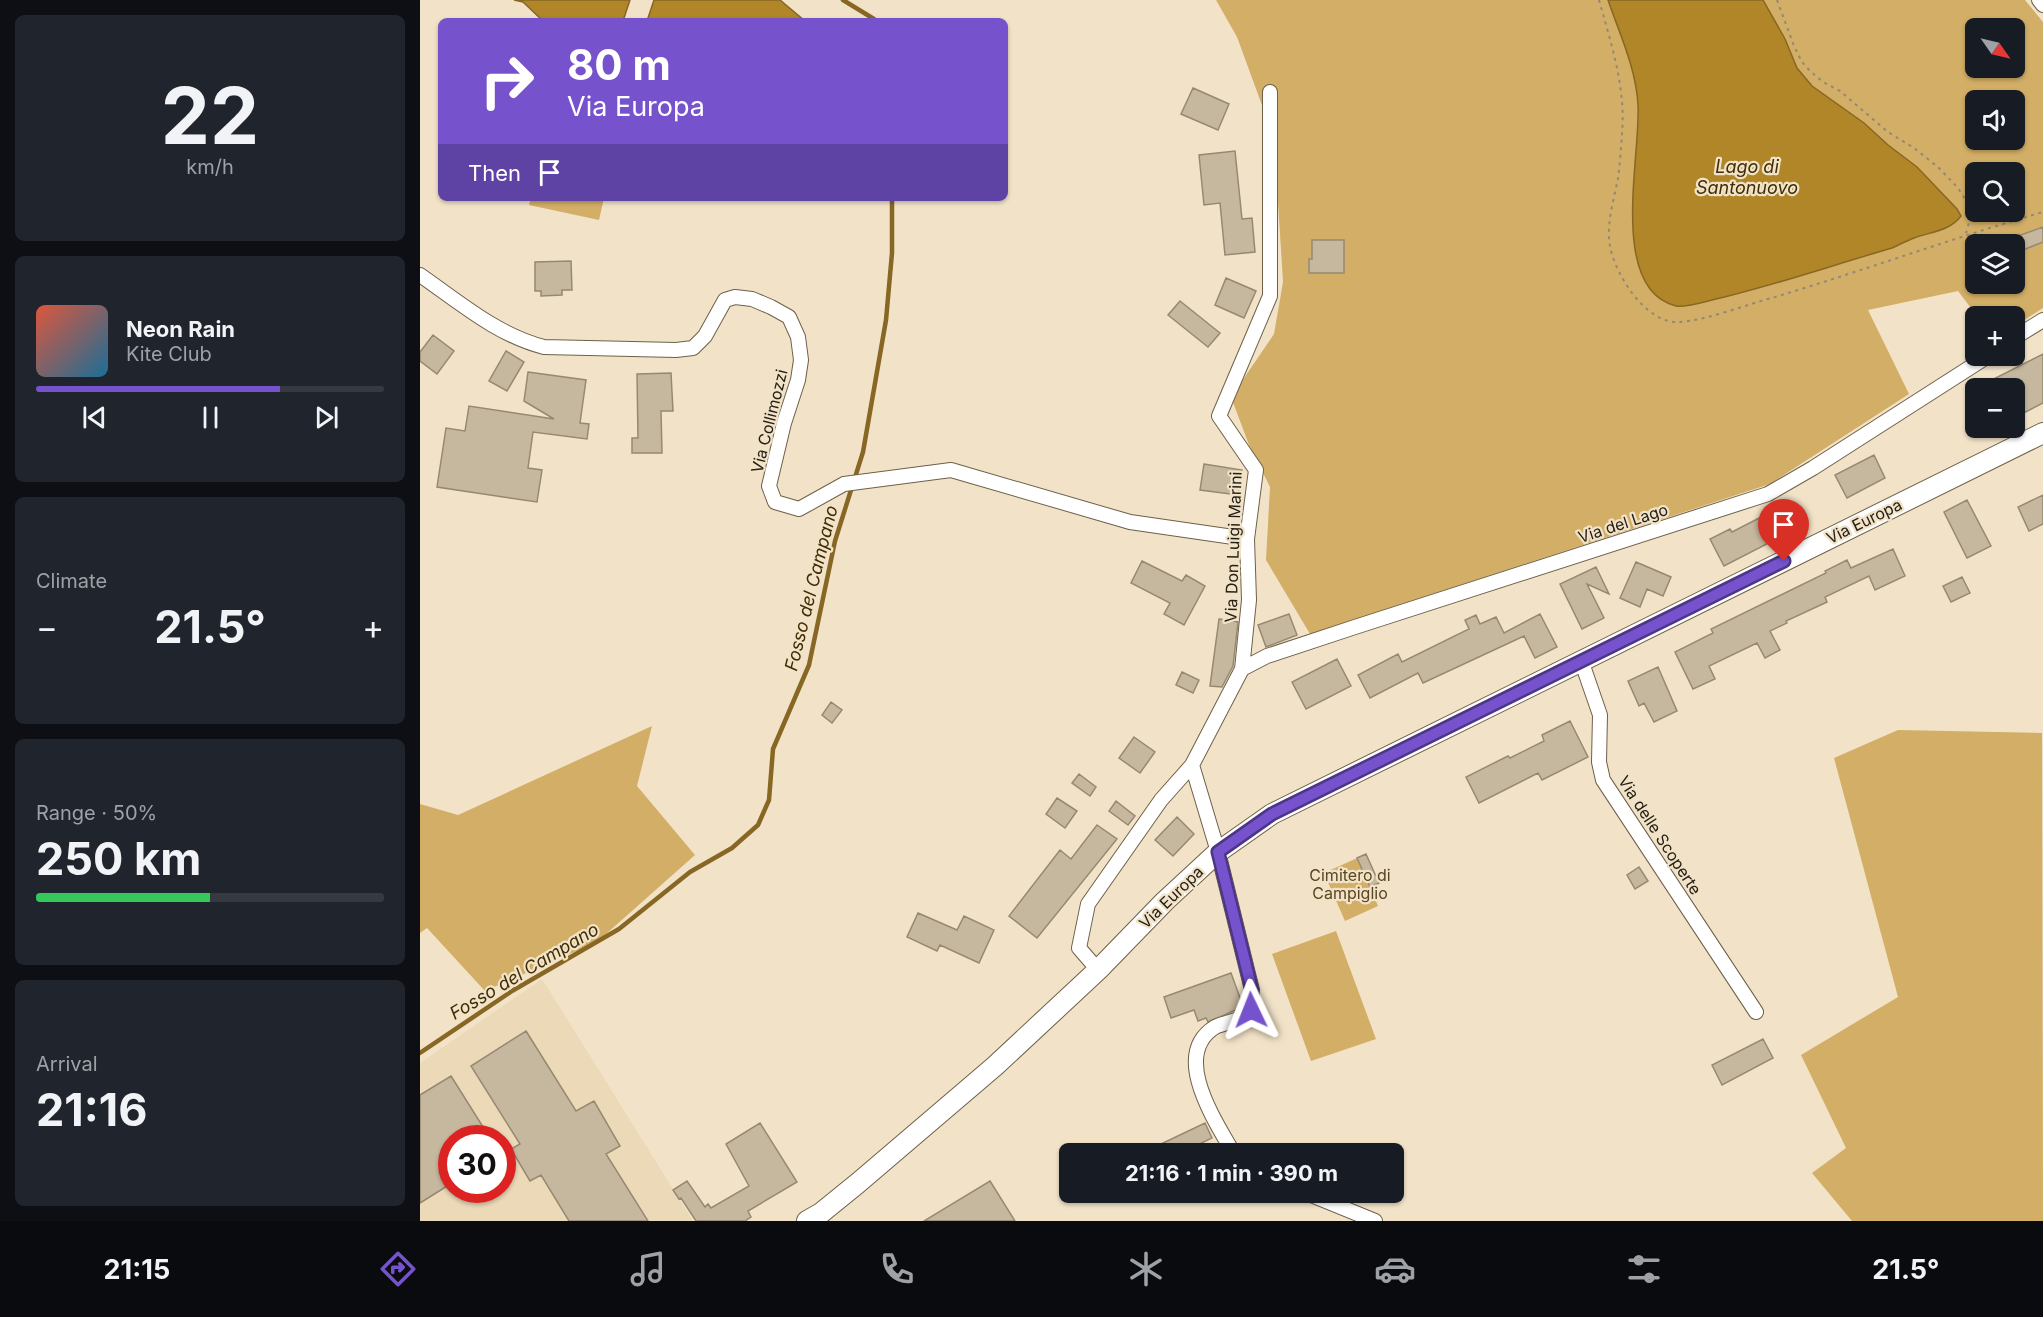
<!DOCTYPE html>
<html lang="en">
<head>
<meta charset="utf-8">
<style>
	:root { --surface:#171b24; --page:#20242c; --text:#f1f3f6; --muted:#9ea1a6; --line:#363941; --accent:#7653cd }
	body { margin:0; font-family:Inter,sans-serif; background:var(--page); color:var(--text); height:100vh; display:flex; flex-direction:column; font-size:22px; white-space:nowrap }
	* { box-sizing:border-box; margin:0 }
	p { font-size:20px; color:var(--muted) }
	.icon { flex:none; width:33px; height:33px; fill:none; stroke:currentColor; stroke-width:2; stroke-linecap:round; stroke-linejoin:round }
	.map { position:relative; flex:1; overflow:hidden }
	.sheet { display:flex; flex-direction:column; gap:15px; padding:15px; background:#0d0f14; width:420px }
	.sheet>* { flex:none }
	.banner { position:absolute; left:18px; top:18px; width:570px; height:183px; border-radius:9px; box-shadow:0 2px 4px #0004; background:#7653cd; color:#fff; overflow:hidden }
	.needle { width:39px; rotate:124deg }
	.buttons { position:absolute; left:1545px; top:18px; display:grid; gap:12px }
	.buttons a { display:grid; place-items:center; width:60px; height:60px; border-radius:9px; background:var(--surface); box-shadow:0 2px 4px #0004; font-size:30px }
	.speed { position:absolute; left:18px; top:1125px; display:flex; gap:12px; font-size:30px; font-weight:700; text-align:center }
	.speed>* { display:grid; place-content:center; width:78px; height:78px; border-radius:50%; background:var(--surface); box-shadow:0 2px 4px #0004; line-height:1 }
	.speed .limit { border:9px solid #d22; background:#fff; color:#111 }
	.pin { position:absolute; display:grid; place-items:center; width:51px; height:51px; color:#fff; margin:-62px -26px; border-radius:50% 50% 50% 0; rotate:-45deg; box-shadow:0 0 6px #0007 }
	.pin .icon { rotate:45deg }
	.me { position:absolute; width:66px; margin:-33px; rotate:358deg; stroke-linejoin:round; filter:drop-shadow(0 0 4px #0008) }
	.turn { display:flex; align-items:center; gap:21px; height:126px; padding:0 30px; font-size:27px }
	.turn .icon { width:78px; height:78px; stroke-width:2.5 }
	.turn b { display:block; font-size:42px; line-height:51px }
	.then { display:flex; align-items:center; height:57px; padding:0 30px; background:#0003; gap:12px; font-size:22px }
	.big { font-size:45px; font-weight:700; line-height:1.1 }
	.sheet .card { flex:1; display:flex; flex-direction:column; justify-content:center; gap:9px; min-width:0; padding:0 21px; border-radius:9px; background:var(--page) }
	.sheet .dial { align-items:center; gap:0 }
	.dial b { font-size:78px; line-height:1 }
	.song { display:flex; align-items:center; gap:18px }
	.cover { width:72px; height:72px; border-radius:9px; background:linear-gradient(135deg,hsl(10 70% 55%),hsl(200 70% 35%)) }
	.played { height:6px; border-radius:3px; background:linear-gradient(90deg,var(--accent) 70%,var(--line) 70%) }
	.keys { display:flex; justify-content:space-around; direction:ltr }
	.heat { display:flex; justify-content:space-between; align-items:center; font-size:33px; direction:ltr }
	.charge { height:9px; border-radius:4px; background:linear-gradient(90deg,#34c759 50%,var(--line) 0) }
	.trip { position:absolute; left:639px; top:1143px; width:345px; height:60px; border-radius:9px; background:var(--surface); box-shadow:0 2px 4px #0004; font-weight:700; line-height:60px; text-align:center }
	.dock { display:flex; height:96px; justify-content:space-around; align-items:center; background:#090b0e; color:var(--muted) }
	.dock .icon { width:42px; height:42px }
	.dock .active { color:var(--accent) }
	.dock b { font-size:27px; color:var(--text) }
	main { display:flex; flex:1; min-height:0 }
	.map>svg:first-child { display:block }
</style>
</head>
<body>
<main>
<section class="sheet">
<div class="card dial"><b>22</b><p>km/h</p></div>
<div class="card">
<div class="song"><i class="cover"></i><div><b>Neon Rain</b><p>Kite Club</p></div></div>
<div class="played"></div>
<div class="keys"><svg class="icon" aria-label="previous" viewBox="0 0 24 24"><path d="M18 5L8 12l10 7zM5 5v14"/></svg><svg class="icon" aria-label="pause" viewBox="0 0 24 24"><path d="M8 5v14M16 5v14"/></svg><svg class="icon" aria-label="next" viewBox="0 0 24 24"><path d="M6 5l10 7-10 7zM19 5v14"/></svg></div>
</div>
<div class="card"><p>Climate</p>
<div class="heat"><a>−</a><b class="big">21.5°</b><a>+</a></div>
</div>
<div class="card"><p>Range · 50%</p><b class="big">250 km</b><div class="charge"></div></div>
<div class="card"><p>Arrival</p><b class="big">21:16</b></div>
</section>
<div class="map">
<svg width="1623" height="1221" viewBox="0 0 1623 1221">
	<rect width="100%" height="100%" fill="#f2e3c8"/>
	<path fill="#ebd9b7" fill-rule="evenodd" d="M122,979L273,1221H0V1063ZM32,1138H82V1190H32Z"/>
	<path fill="#d3ae66" fill-rule="evenodd" d="M796,0H1605L1623,22V308L1595,326L1594,316H1557L1538,291L1448,310L1489,394L1350,484L890,634L846,560L850,487L829,445L811,397L854,334L863,282L854,138L817,37ZM1556,28H1594V68H1556ZM1556,100H1594V140H1556ZM1556,172H1594V212H1556ZM1556,244H1594V284H1556Z
		M111,198H184L179,220L109,205Z
		M232,726L217,786L275,855L177,942L65,991L7,928L0,933V804L38,815Z
		M1478,730L1622,733L1623,1221H1432L1392,1173L1426,1148L1381,1055L1478,997L1414,758Z
		M946,854L959,883L950,887L958,906L925,921L904,873Z
		M916,931L956,1039L891,1061L852,954Z"/>
	<path fill="#b18628" stroke="#876723" stroke-width="1.5" d="M94,0H210L203,21H123L103,2Z
		M234,0H360L385,21H227Z
		M1188,0H1343L1365,39L1377,68L1392,86L1444,123L1468,145L1497,167L1537,209L1541,216C1530,231 1510,232 1494,238C1486,241 1479,245 1472,248C1413,265 1356,285 1296,299C1287,301 1265,308 1256,306C1188,289 1221,156 1218,105C1216,68 1200,35 1188,0Z"/>
	<g fill="none" stroke-linecap="round" stroke-linejoin="round">
		<path stroke="#876723" stroke-width="4.5" d="M423,0L454,19V21
			M0,1053L92,991L199,929L270,872L312,848L338,825L349,800L353,749L389,665L415,541L443,452L466,320L472,253V198"/>
	</g>
	<path fill="#c6b89e" stroke="#978971" stroke-width="1.5" d="M773,88L809,104L798,130L761,114Z
		M815,151L822,219L832,218L835,252L805,255L800,203L784,205L779,155Z
		M1623,227V242L1603,250L1598,236Z
		M892,240H924V273H889V259H892Z
		M151,261L152,290H142V295L121,296V291H115V262Z
		M806,278L836,291L824,318L795,305Z
		M760,301L800,333L788,347L748,315Z
		M13,335L34,351L17,374L0,361V352Z
		M86,351L104,362L87,391L69,381Z
		M1623,354V403L1594,418V388H1556Z
		M108,372L166,380L160,423L169,424L167,439L113,432L108,468L122,470L117,502L17,487L26,428L45,431L49,406L134,419L104,401Z
		M251,373L253,411H241L242,453H212V438H218L217,374Z
		M1454,455L1465,478L1427,498L1415,475Z
		M784,464L822,470L818,495L780,490Z
		M1623,495V524L1609,531L1598,507Z
		M1547,500L1571,546L1547,558L1524,512Z
		M1345,515L1350,526L1360,521L1366,534L1304,566L1290,539L1310,529L1312,532Z
		M1473,549L1485,576L1455,590L1449,576L1405,597L1407,602L1366,621L1367,623L1350,631L1360,650L1345,658L1337,643L1289,666L1295,679L1273,689L1255,652L1293,633L1291,629L1406,573L1405,571L1427,560L1431,568Z
		M722,561L762,581L766,575L785,586L764,625L744,614L750,603L711,583Z
		M1216,562L1251,577L1243,596L1227,589L1220,607L1200,598Z
		M1176,567L1189,594L1167,584L1184,618L1162,629L1140,584Z
		M1542,577L1550,593L1531,602L1523,586Z
		M869,614L877,635L846,647L838,625Z
		M1120,614L1137,647L1115,658L1104,636L1003,683L998,673L950,698L938,675L978,654L982,662L1049,629L1045,620L1056,615L1060,624L1076,617L1084,633Z
		M799,619L818,622L813,666L802,687L790,686Z
		M917,659L931,686L886,709L872,682Z
		M1238,667L1257,711L1234,722L1224,703L1219,706L1208,681Z
		M762,672L779,680L773,693L756,685Z
		M411,702L422,710L412,723L402,715Z
		M1150,721L1168,757L1122,780L1118,773L1059,803L1046,777L1088,756L1090,758L1124,741L1122,735Z
		M714,737L735,752L720,773L699,758Z
		M659,774L676,787L670,796L652,783Z
		M637,798L657,811L645,828L626,814Z
		M696,801L715,816L708,825L689,811Z
		M757,817L774,834L753,856L735,840Z
		M677,825L697,839L617,938L589,916L640,850L651,859Z
		M946,854L959,883L950,887L937,858Z
		M1219,867L1228,881L1215,889L1207,875Z
		M498,913L537,930L544,916L574,930L559,963L520,945L517,951L487,937Z
		M811,973L823,1006L820,1008L788,1022L786,1018L778,1021L774,1010L751,1018L744,997Z
		M106,1031L156,1111L174,1101L200,1146L186,1154L228,1221H149L121,1175L110,1181L91,1149L100,1144L51,1066Z
		M1343,1039L1353,1058L1302,1085L1292,1065Z
		M31,1076L70,1138H32V1183L0,1203V1095Z
		M340,1123L377,1182L328,1211L331,1217L325,1221H276L261,1198L259,1199L253,1190L267,1181L285,1207L288,1204L291,1208L329,1186L306,1144Z
		M785,1123L792,1138L759,1154H720Z
		M570,1181L595,1221H504Z"/>
	<g fill="none" stroke-linecap="round" stroke-linejoin="round">
		<defs>
			<path id="street" d="M1619,0L1623,5
				M0,275C39,302 77,335 124,347L256,350L273,348L285,336L305,300L315,297L332,299L351,307L369,317L378,337L381,360L378,380L364,423L349,486L355,502L379,509L424,484L531,470L710,522L827,539
				M1594,338L1623,320
				M1161,660L1180,715L1179,762L1183,780L1336,1012
				M822,669L847,656L935,627L1348,494L1393,468L1568,356
				M772,765L798,852L832,990C832,996 833,1004 831,1009C827,1020 805,1022 795,1027C750,1055 796,1122 814,1154
				M678,970L659,948L668,904L741,800L772,765L822,669L829,600L827,539L836,470L799,416L850,296V92
				M884,1192L955,1221"/>
			<path id="secondary" d="M387,1221L401,1213L438,1183L575,1066L678,970L745,901L798,852L852,814L1623,433"/>
		</defs>
		<use href="#street" stroke="#6d6049" stroke-width="16"/>
		<use href="#secondary" stroke="#6d6049" stroke-width="22"/>
		<path stroke="#938875" stroke-width="2" stroke-dasharray="3 4.5" stroke-linecap="butt" d="M1179,0C1191,43 1206,88 1202,133C1201,148 1200,164 1198,178C1194,200 1186,223 1190,246C1195,274 1225,323 1258,322C1285,321 1328,304 1355,297C1445,270 1533,238 1623,212
			M1357,0L1374,46L1382,62L1390,71L1403,82L1420,91L1468,132L1494,148L1519,168L1538,188L1550,207V218L1546,234"/>
		<use href="#street" stroke="#fff" stroke-width="14"/>
		<use href="#secondary" stroke="#fff" stroke-width="20"/>
	</g>
	<g fill="none" stroke-linecap="round" stroke-linejoin="round">
		<defs>
			<path id="route" d="M831,1010L832,990L798,852L852,814L1364,561"/>
		</defs>
		<use href="#route" stroke="#4d3685" stroke-width="15"/>
		<use href="#route" stroke="#7653cd" stroke-width="10"/>
	</g>
	<g text-anchor="middle" dominant-baseline="central" stroke-width="4.5" stroke-linejoin="round" paint-order="stroke">
		<g font-size="16" fill="#252016" stroke="#f2e3c8">
			<text transform="translate(349 421) rotate(-76)">Via Collimozzi</text>
			<text transform="translate(1444 521) rotate(-26)">Via Europa</text>
			<text transform="translate(1203 523) rotate(-18)">Via del Lago</text>
			<text transform="translate(813 547) rotate(-88)">Via Don Luigi Marini</text>
			<text transform="translate(1240 835) rotate(57)">Via delle Scoperte</text>
			<text transform="translate(751 897) rotate(-44)">Via Europa</text>
		</g>
		<g font-size="16" fill="#594620" stroke="#f2e3c8">
			<text x="930" y="875">Cimitero di<tspan x="930" dy="18">Campiglio</tspan></text>
		</g>
		<g font-size="18" font-style="italic" fill="#3f2d05" stroke="#f2e3c8">
			<text x="1327" y="166">Lago di<tspan x="1327" dy="21">Santonuovo</tspan></text>
			<text transform="translate(391 588) rotate(-76)">Fosso del Campano</text>
			<text transform="translate(104 971) rotate(-31)">Fosso del Campano</text>
		</g>
	</g>
</svg>
<div class="buttons">
<a><svg class="needle" viewBox="-14 -14 28 28"><path d="M0-13l5 13h-10z" fill="#e53935"/><path d="M0 13l5-13h-10z" fill="#9ea1a6"/></svg></a>
<a><svg class="icon" aria-label="sound" viewBox="0 0 24 24"><path d="M4 9h4l5-4v14l-5-4H4zM17 9q2 3 0 6"/></svg></a>
<a><svg class="icon" aria-label="search" viewBox="0 0 24 24"><circle cx="10" cy="10" r="6"/><path d="M15 15l6 6"/></svg></a>
<a><svg class="icon" aria-label="layers" viewBox="0 0 24 24"><path d="M12 4l9 5-9 5-9-5zM3 14l9 5 9-5"/></svg></a>
<a>+</a>
<a>−</a>
</div>
<div class="speed"><div class="limit">30</div></div>
<div class="pin" style="left:1364px;top:561px;background:#d93025"><svg class="icon" aria-label="arrive" viewBox="0 0 24 24"><path d="M6 21V4h12l-3 4 3 4H6"/></svg></div>
<svg class="me" style="left:831px;top:1010px" viewBox="-20 -20 40 40"><path d="M0-17L14 15 0 8-14 15z" fill="#7653cd" stroke="#fff" stroke-width="4"/></svg>
<div class="trip">21:16 · 1 min · 390 m</div>
<div class="banner">
<div class="turn"><svg class="icon" aria-label="right" viewBox="0 0 24 24"><path d="M7 20v-9h11M14 6l5 5-5 5"/></svg><div><b>80 m</b>Via Europa</div></div>
<div class="then">Then<svg class="icon" aria-label="arrive" viewBox="0 0 24 24"><path d="M6 21V4h12l-3 4 3 4H6"/></svg></div>
</div>
</div>
</main>
<nav class="dock">
<b>21:15</b>
<svg class="icon active" aria-label="directions" viewBox="0 0 24 24"><path d="M12 3l9 9-9 9-9-9zM9 14v-3h6M13 9l2 2-2 2"/></svg>
<svg class="icon" aria-label="music" viewBox="0 0 24 24"><path d="M9 18V5l10-2v13"/><circle cx="6" cy="18" r="3"/><circle cx="16" cy="16" r="3"/></svg>
<svg class="icon" aria-label="phone" viewBox="0 0 24 24"><path d="M5 4h4l2 5-3 2q2 4 5 5l2-3 5 2v4C11 20 4 13 5 4z"/></svg>
<svg class="icon" aria-label="climate" viewBox="0 0 24 24"><path d="M12 3v18M4 7l16 10M4 17L20 7"/></svg>
<svg class="icon" aria-label="car" viewBox="0 0 24 24"><path d="M5 17H2v-5l4-1 3-4h7l3 4 3 1v5h-3M9 17h6M6 11h13"/><circle cx="7" cy="17" r="2"/><circle cx="17" cy="17" r="2"/></svg>
<svg class="icon" aria-label="filters" viewBox="0 0 24 24"><path d="M4 7h16M4 17h16"/><circle cx="9" cy="7" r="2"/><circle cx="15" cy="17" r="2"/></svg>
<b>21.5°</b>
</nav>
</body>
</html>
